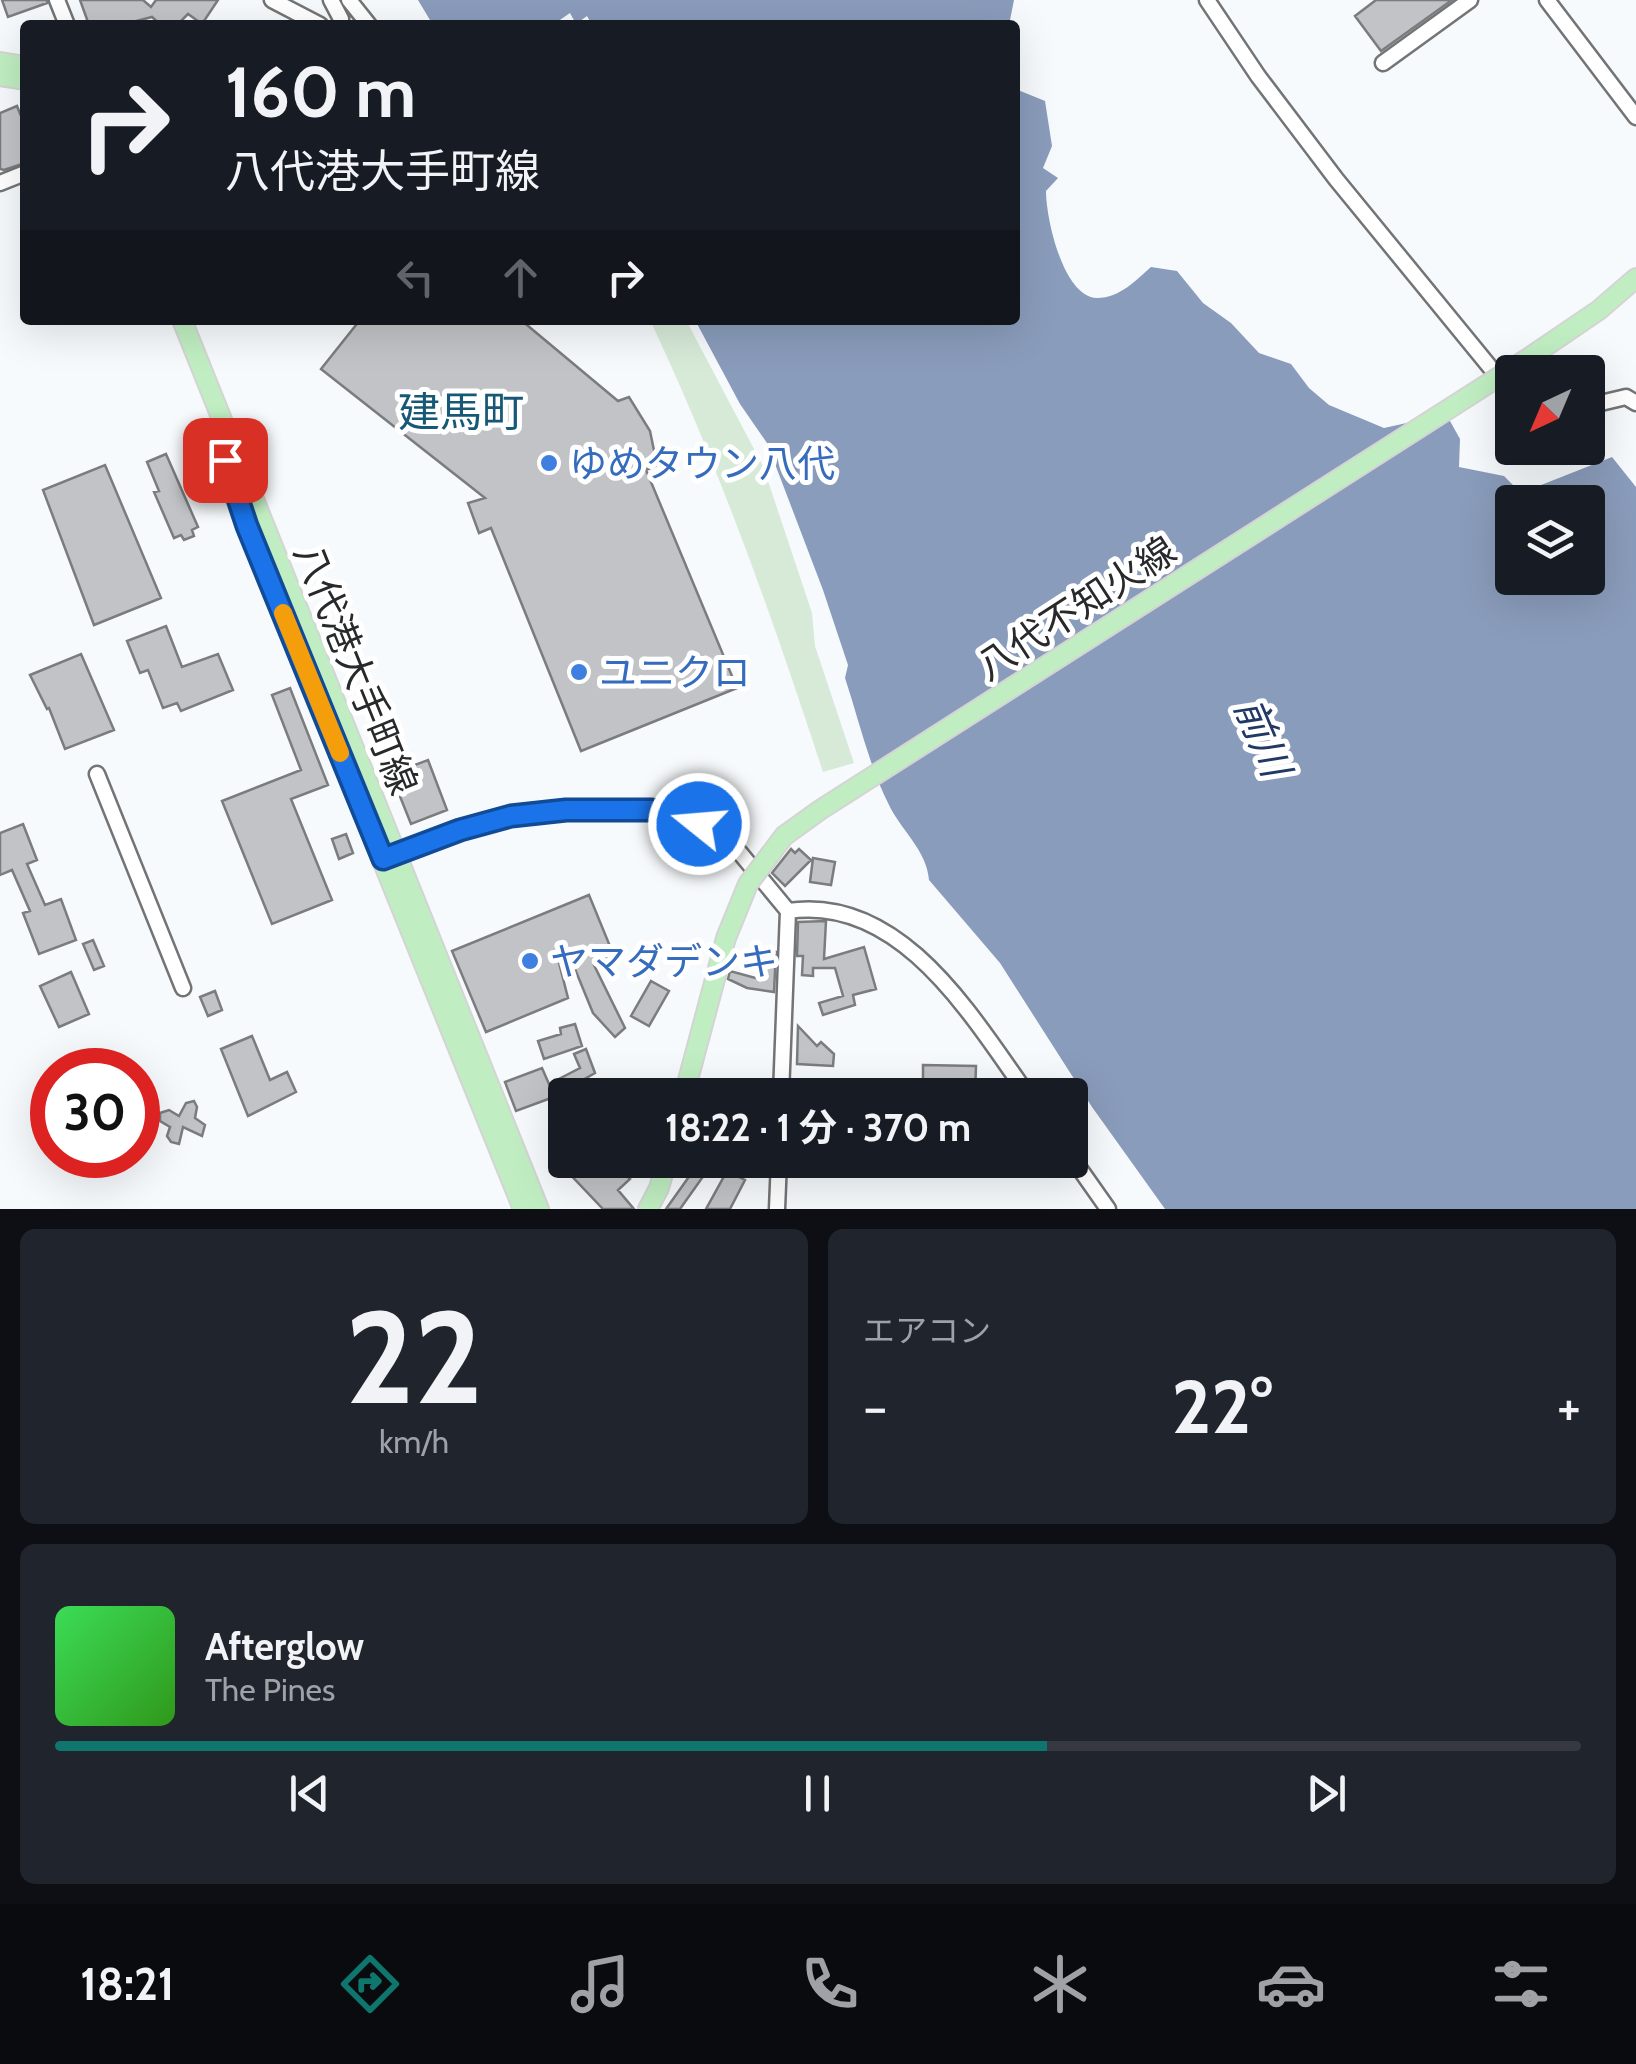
<!DOCTYPE html>
<html lang="ja">
<head>
<meta charset="utf-8">
<style>
	:root { --surface:#171b24; --page:#20242c; --text:#f1f3f6; --muted:#9ea1a6; --line:#363941; --accent:#0f766e }
	body { margin:0; font-family:Cabin,"Noto Sans JP",sans-serif; background:var(--page); color:var(--text); height:100vh; display:flex; flex-direction:column; font-size:38px; white-space:nowrap }
	* { box-sizing:border-box; margin:0 }
	p { font-size:32px; color:var(--muted) }
	.icon { flex:none; width:55px; height:55px; fill:none; stroke:currentColor; stroke-width:2; stroke-linecap:round; stroke-linejoin:round }
	.map { position:relative; height:1209px; overflow:hidden }
	.sheet { display:flex; flex-direction:column; gap:20px; padding:20px; background:#0d0f14; flex:1 }
	.sheet>* { flex:none }
	.hud { position:absolute; left:20px; top:20px; width:1000px; height:305px; border-radius:10px; box-shadow:0 10px 40px #0002; background:#171b24; color:var(--text); overflow:hidden }
	.needle { width:65px; rotate:224deg }
	.fabs { position:absolute; left:1495px; top:355px; display:grid; gap:20px }
	.fabs a { display:grid; place-items:center; width:110px; height:110px; border-radius:10px; background:var(--surface); box-shadow:0 10px 40px #0002; font-size:50px }
	.speed { position:absolute; left:30px; top:1048px; display:flex; gap:20px; font-size:50px; font-weight:700; text-align:center }
	.speed>* { display:grid; place-content:center; width:130px; height:130px; border-radius:50%; background:var(--surface); box-shadow:0 10px 40px #0002; line-height:1 }
	.speed .limit { border:15px solid #d22; background:#fff; color:#111 }
	.pin { position:absolute; display:grid; place-items:center; width:85px; height:85px; color:#fff; margin:-42px; border-radius:20px; box-shadow:0 5px 15px #0006 }
	.me { position:absolute; width:110px; margin:-55px; rotate:287deg; stroke-linejoin:round; filter:drop-shadow(0 0 8px #0008) }
	.turn { display:flex; align-items:center; gap:35px; height:210px; padding:0 40px; font-size:45px }
	.turn .icon { width:130px; height:130px; stroke-width:2.5 }
	.turn b { display:block; font-size:70px; line-height:85px }
	.lanes { display:flex; align-items:center; height:95px; padding:0 40px; background:#0003; justify-content:center; gap:50px; direction:ltr }
	.lanes .off { opacity:.35 }
	.big { font-size:75px; font-weight:700; line-height:1.1 }
	.sheet .card { flex:1; display:flex; flex-direction:column; justify-content:center; gap:15px; min-width:0; padding:0 35px; border-radius:15px; background:var(--page) }
	.sheet .dial { align-items:center; gap:0 }
	.dial b { font-size:130px; line-height:1 }
	.song { display:flex; align-items:center; gap:30px }
	.cover { width:120px; height:120px; border-radius:15px; background:linear-gradient(135deg,hsl(130 70% 55%),hsl(110 70% 35%)) }
	.played { height:10px; border-radius:5px; background:linear-gradient(90deg,var(--accent) 65%,var(--line) 65%) }
	.keys { display:flex; justify-content:space-around; direction:ltr }
	.heat { display:flex; justify-content:space-between; align-items:center; font-size:55px; direction:ltr }
	.sheet .tiles { flex:1; display:grid; gap:20px; grid-template-columns:1fr 1fr }
	.card:last-child { grid-column:span 2 }
	.trip { position:absolute; left:548px; top:1078px; width:540px; height:100px; border-radius:10px; background:var(--surface); box-shadow:0 10px 40px #0002; font-weight:700; line-height:100px; text-align:center }
	.menu { display:flex; height:160px; justify-content:space-around; align-items:center; background:#090b0e; color:var(--muted) }
	.menu .icon { width:70px; height:70px }
	.menu .current { color:var(--accent) }
	.menu b { font-size:45px; color:var(--text) }
	.map>svg:first-child { display:block }
</style>
</head>
<body>
<div class="map">
<svg width="1636" height="1209" viewBox="0 0 1636 1209">
	<rect width="100%" height="100%" fill="#f7fafc"/>
	<path fill="#d7ead8" d="M650,320H686L763,466L812,613L815,646L854,763L823,772C773,619 719,466 650,320Z"/>
	<path fill="#8a9cbb" fill-rule="evenodd" d="M418,0H1014L1009,25H592L587,16L576,24L570,13L557,22L558,25H433Z
		M1015,85L1018,90L1045,101L1052,146L1043,168L1058,178L1046,191C1046,218 1063,297 1097,298C1120,298 1136,280 1151,267L1177,271L1203,303L1231,323L1259,353L1291,364L1309,388L1329,405L1384,428L1411,422L1427,414L1450,421L1460,439L1459,467L1504,476L1515,487L1531,489L1612,457L1636,487V1209H1165L1092,1107L1000,963L929,880C927,851 901,830 889,805C869,766 859,720 845,678L848,665L823,590L767,443L740,404L695,320H1015ZM1512,502H1588V578H1512Z"/>
	<path fill="#c1c3c6" stroke="#7a7c7e" stroke-width="2.5" d="M2,0H47V3L8,17Z
		M80,0H143L151,7L156,0H218L202,24L188,14L177,25H161L152,17L121,25H89Z
		M1376,0H1452L1381,51L1355,16Z
		M17,106L25,126V163L4,170L0,169V113Z
		M360,320H521L618,401L629,397L650,431L657,465L646,470L737,688L581,751L491,528L479,533L468,503L485,498L321,369Z
		M166,454L198,527L192,530L194,536L184,540L181,535L174,538L154,492L159,491L147,462Z
		M105,465L161,598L94,625L43,490Z
		M166,626L182,667L218,654L233,690L181,711L177,703L163,708L148,670L140,673L127,641Z
		M81,654L114,730L65,749L49,708L47,709L30,675Z
		M290,688L328,785L291,799L332,900L272,924L222,801L301,770L272,695Z
		M428,760L447,810L411,824L391,774Z
		M23,824L37,860L27,864L45,905L61,899L76,940L39,954L23,913L30,911L12,870L0,875V833Z
		M346,834L353,853L339,859L332,839Z
		M791,849L795,853L799,849L811,860L785,886L772,873Z
		M813,858L835,862L831,885L810,882Z
		M589,895L614,956L594,965L625,1028L615,1037L593,1013L568,952L557,955L568,998L486,1032L452,951Z
		M826,921L824,959L864,947L876,989L853,995L855,1005L823,1015L819,1003L843,996L835,968H813V976L802,975L803,956H797L798,922Z
		M93,940L104,966L94,970L83,944Z
		M761,951L776,952L774,992L747,988L728,979L730,971L759,979Z
		M71,972L89,1014L59,1027L40,986Z
		M651,981L669,991L649,1026L631,1016Z
		M215,991L222,1010L208,1016L200,997Z
		M575,1024L582,1046L544,1059L538,1041L561,1034L560,1028Z
		M798,1026L817,1046L821,1042L834,1054L833,1066L797,1064Z
		M252,1036L270,1080L287,1072L296,1092L248,1116L221,1049Z
		M586,1049L595,1073L551,1098L516,1111L505,1082L542,1068L549,1084L580,1068L574,1054Z
		M923,1065L976,1066L975,1095H842V1080H923Z
		M194,1101L197,1107L195,1118L205,1125L202,1136L183,1127L179,1144L171,1142L167,1136L170,1127L160,1121V1113L169,1110L179,1116L186,1103Z
		M577,1160H630L636,1167L627,1176L630,1179L618,1190L634,1209H603L566,1170Z
		M693,1171L702,1178L680,1209H666Z
		M727,1171L745,1180L730,1209H706Z"/>
	<g fill="none" stroke-linecap="round" stroke-linejoin="round">
		<defs>
			<path id="minor" d="M57,0L67,25
				M272,0L320,25
				M331,0L341,19
				M349,0L369,25
				M1207,0L1258,76L1336,179L1512,394
				M1547,0L1636,117
				M1383,63L1470,0
				M0,183L25,173
				M1588,406L1626,397L1636,403
				M97,774L183,988
				M390,857L460,831L511,816L566,810H652L699,825L731,842L788,911L781,1095
				M788,911C901,894 972,1017 1028,1095
				M1070,1155L1108,1209
				M777,1209L779,1160"/>
			<path id="major" d="M0,62L25,66
				M0,76L25,80
				M182,320L539,1209
				M1530,357L1599,310L1636,278
				M219,443L247,526L523,1209
				M684,1095L726,938L748,884
				M648,1209L659,1188L667,1160"/>
		</defs>
		<use href="#minor" stroke="#727476" stroke-width="19"/>
		<use href="#major" stroke="#d4d4d4" stroke-width="22"/>
		<use href="#minor" stroke="#fff" stroke-width="14"/>
		<use href="#major" stroke="#c0eec2" stroke-width="18"/>
		<defs>
			<path id="major-bridge" d="M748,884L784,836L820,810L1530,357"/>
		</defs>
		<use href="#major-bridge" stroke="#d4d4d4" stroke-width="22" stroke-linecap="butt"/>
		<use href="#major-bridge" stroke="#c0eec2" stroke-width="18"/>
	</g>
	<g fill="none" stroke-linecap="round" stroke-linejoin="round">
		<defs>
			<path id="route" d="M225,460L247,526L383,859L460,830L511,816L566,810H652L699,824"/>
		</defs>
		<use href="#route" stroke="#114b97" stroke-width="25"/>
		<use href="#route" stroke="#1a73e8" stroke-width="18"/>
		<path stroke="#f59e0b" stroke-width="18" d="M283,613L340,753"/>
	</g>
	<g fill="#3f7fe0" stroke="#fff" stroke-width="4">
		<circle cx="549" cy="463" r="10"/>
		<circle cx="579" cy="672" r="10"/>
		<circle cx="530" cy="961" r="10"/>
	</g>
	<g text-anchor="middle" dominant-baseline="central" stroke-width="10" stroke-linejoin="round" paint-order="stroke">
		<g font-size="38" fill="#366cbe" stroke="#fff" text-anchor="start">
			<text x="569" y="463">ゆめタウン八代</text>
			<text x="599" y="672">ユニクロ</text>
			<text x="550" y="961">ヤマダデンキ</text>
		</g>
		<g font-size="38" fill="#28292a" stroke="#fff">
			<text transform="translate(1076 608) rotate(-33)">八代不知火線</text>
			<text transform="translate(356 669) rotate(68)">八代港大手町線</text>
		</g>
		<g font-size="40" font-style="italic" fill="#223964" stroke="#fff">
			<text transform="translate(1263 737) rotate(67)">前川</text>
		</g>
		<g font-size="42" fill="#175876" stroke="#fff">
			<text x="461" y="412">建馬町</text>
		</g>
	</g>
</svg>
<div class="fabs">
<a><svg class="needle" viewBox="-14 -14 28 28"><path d="M0-13l5 13h-10z" fill="#e53935"/><path d="M0 13l5-13h-10z" fill="#9ea1a6"/></svg></a>
<a><svg class="icon" aria-label="layers" viewBox="0 0 24 24"><path d="M12 4l9 5-9 5-9-5zM3 14l9 5 9-5"/></svg></a>
</div>
<div class="speed"><div class="limit">30</div></div>
<div class="pin" style="left:225px;top:460px;background:#d93025"><svg class="icon" aria-label="arrive" viewBox="0 0 24 24"><path d="M6 21V4h12l-3 4 3 4H6"/></svg></div>
<svg class="me" style="left:699px;top:824px" viewBox="-20 -20 40 40"><circle r="17" fill="#1a73e8" stroke="#fff" stroke-width="3"/><path d="M0-11L8 9 0 5-8 9z" fill="#fff"/></svg>
<div class="trip">18:22 · 1 分 · 370 m</div>
<div class="hud">
<div class="turn"><svg class="icon" aria-label="right" viewBox="0 0 24 24"><path d="M7 20v-9h11M14 6l5 5-5 5"/></svg><div><b>160 m</b>八代港大手町線</div></div>
<div class="lanes"><svg class="icon off" aria-label="left" viewBox="0 0 24 24"><path d="M17 20v-9H6M10 6l-5 5 5 5"/></svg><svg class="icon off" aria-label="ahead" viewBox="0 0 24 24"><path d="M12 20V5M6 11l6-6 6 6"/></svg><svg class="icon" aria-label="right" viewBox="0 0 24 24"><path d="M7 20v-9h11M14 6l5 5-5 5"/></svg></div>
</div>
</div>
<section class="sheet">
<div class="tiles">
<div class="card dial"><b>22</b><p>km/h</p></div>
<div class="card"><p>エアコン</p>
<div class="heat"><a>−</a><b class="big">22°</b><a>+</a></div>
</div>
<div class="card">
<div class="song"><i class="cover"></i><div><b>Afterglow</b><p>The Pines</p></div></div>
<div class="played"></div>
<div class="keys"><svg class="icon" aria-label="previous" viewBox="0 0 24 24"><path d="M18 5L8 12l10 7zM5 5v14"/></svg><svg class="icon" aria-label="pause" viewBox="0 0 24 24"><path d="M8 5v14M16 5v14"/></svg><svg class="icon" aria-label="next" viewBox="0 0 24 24"><path d="M6 5l10 7-10 7zM19 5v14"/></svg></div>
</div>
</div>
</section>
<nav class="menu">
<b>18:21</b>
<svg class="icon current" aria-label="directions" viewBox="0 0 24 24"><path d="M12 3l9 9-9 9-9-9zM9 14v-3h6M13 9l2 2-2 2"/></svg>
<svg class="icon" aria-label="music" viewBox="0 0 24 24"><path d="M9 18V5l10-2v13"/><circle cx="6" cy="18" r="3"/><circle cx="16" cy="16" r="3"/></svg>
<svg class="icon" aria-label="phone" viewBox="0 0 24 24"><path d="M5 4h4l2 5-3 2q2 4 5 5l2-3 5 2v4C11 20 4 13 5 4z"/></svg>
<svg class="icon" aria-label="climate" viewBox="0 0 24 24"><path d="M12 3v18M4 7l16 10M4 17L20 7"/></svg>
<svg class="icon" aria-label="car" viewBox="0 0 24 24"><path d="M5 17H2v-5l4-1 3-4h7l3 4 3 1v5h-3M9 17h6M6 11h13"/><circle cx="7" cy="17" r="2"/><circle cx="17" cy="17" r="2"/></svg>
<svg class="icon" aria-label="filters" viewBox="0 0 24 24"><path d="M4 7h16M4 17h16"/><circle cx="9" cy="7" r="2"/><circle cx="15" cy="17" r="2"/></svg>
</nav>
</body>
</html>
